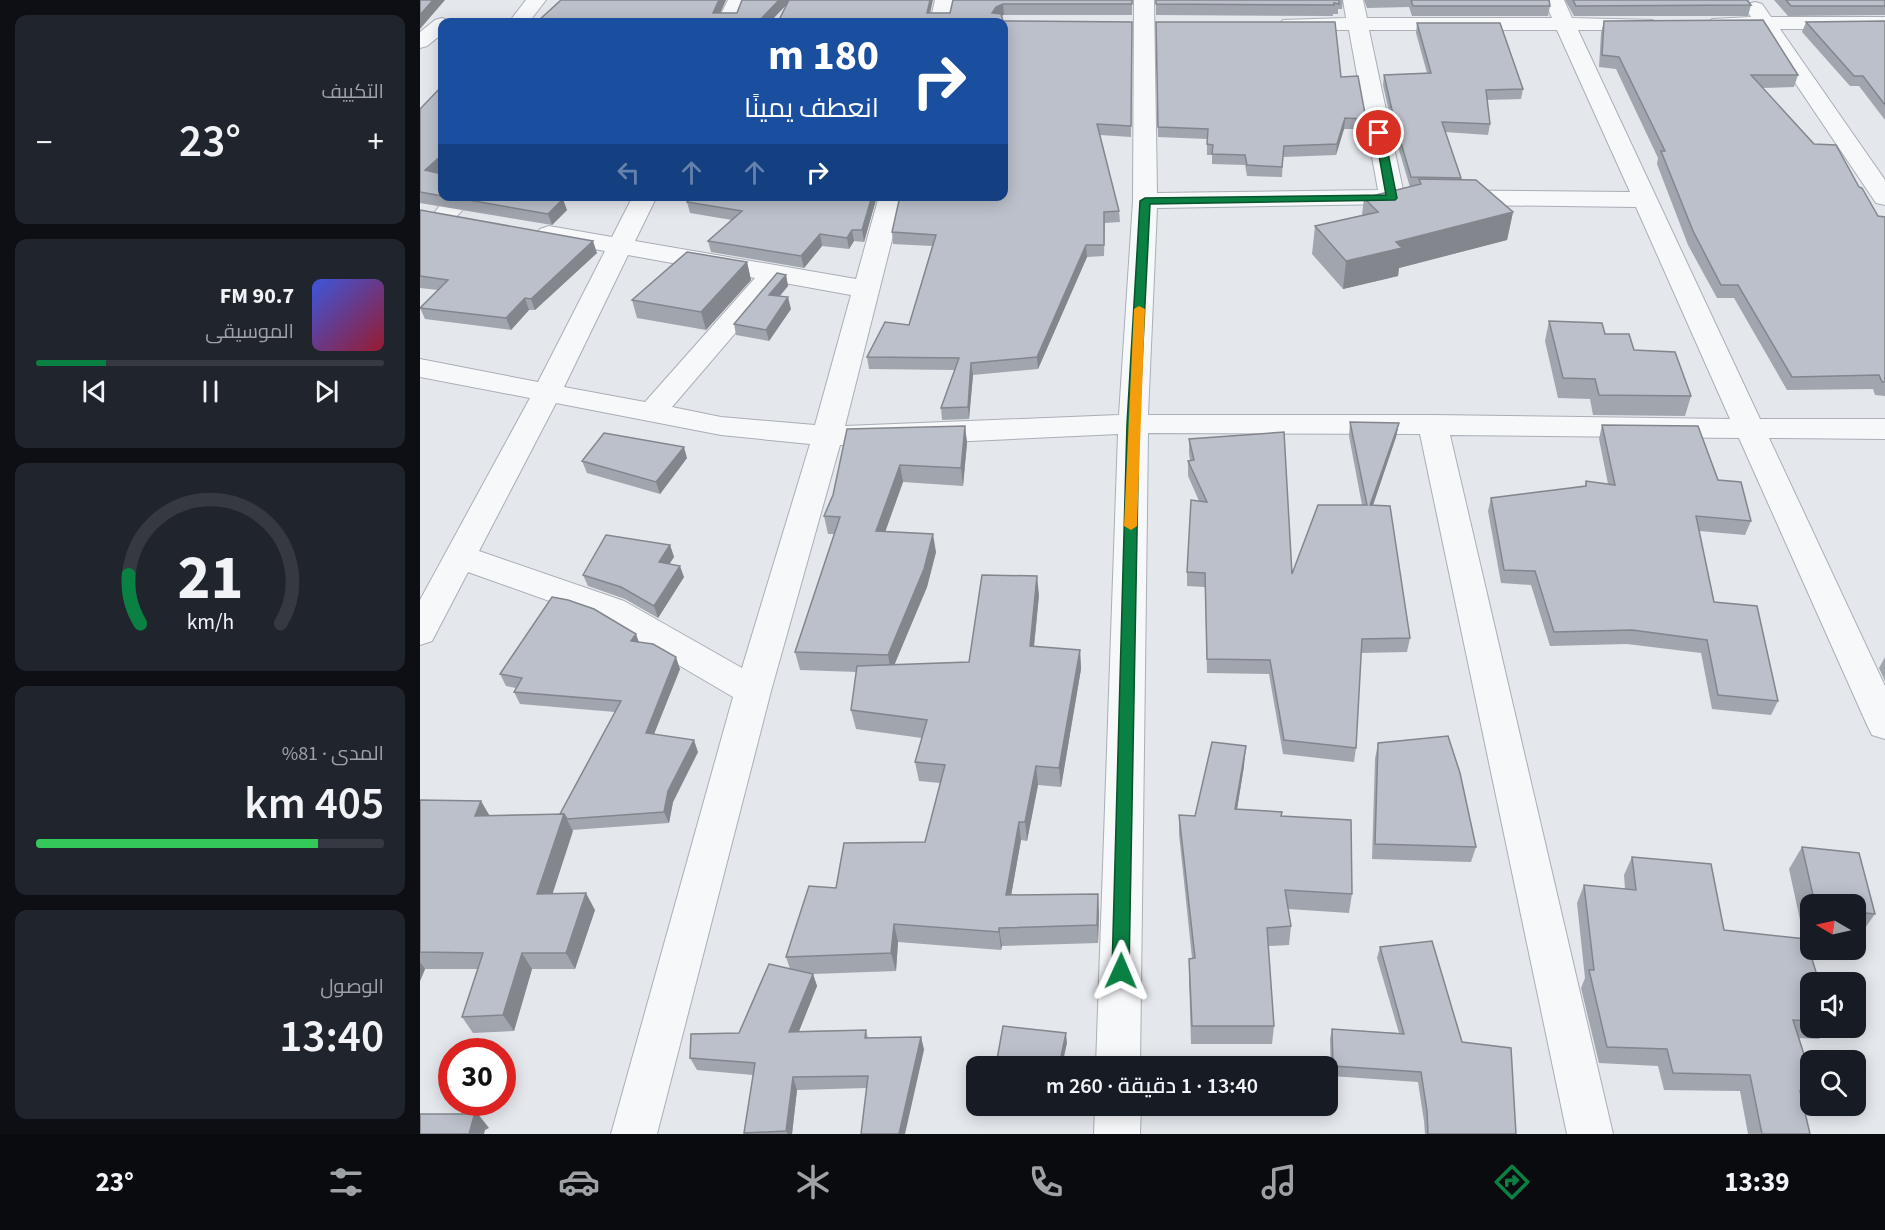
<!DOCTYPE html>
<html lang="ar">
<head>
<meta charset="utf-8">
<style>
	:root { --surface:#171b24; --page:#20242c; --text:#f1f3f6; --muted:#9ea1a6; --line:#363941; --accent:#0b8043 }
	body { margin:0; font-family:"Source Sans 3",Cairo,sans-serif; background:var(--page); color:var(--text); direction:rtl; height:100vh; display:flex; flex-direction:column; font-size:22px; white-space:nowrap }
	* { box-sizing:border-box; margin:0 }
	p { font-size:20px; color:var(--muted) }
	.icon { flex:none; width:33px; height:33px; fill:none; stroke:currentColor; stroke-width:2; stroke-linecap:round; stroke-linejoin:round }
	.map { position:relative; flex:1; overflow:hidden; direction:ltr }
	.panel { display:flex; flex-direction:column; gap:15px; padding:15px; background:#0d0f14; width:420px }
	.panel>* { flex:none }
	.hud { position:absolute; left:18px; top:18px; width:570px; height:183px; border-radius:12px; box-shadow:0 3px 15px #0003; direction:rtl; background:#1a4fa0; color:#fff; overflow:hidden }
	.needle { width:39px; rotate:279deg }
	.tools { position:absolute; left:1380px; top:894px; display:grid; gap:12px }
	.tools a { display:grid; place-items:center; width:66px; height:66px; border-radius:12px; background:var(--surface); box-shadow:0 3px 15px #0003; font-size:30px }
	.speed { position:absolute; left:18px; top:1038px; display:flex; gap:12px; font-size:30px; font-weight:700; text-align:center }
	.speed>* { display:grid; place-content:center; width:78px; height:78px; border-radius:50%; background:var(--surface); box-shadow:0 3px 15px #0003; line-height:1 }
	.speed .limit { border:9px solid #d22; background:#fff; color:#111 }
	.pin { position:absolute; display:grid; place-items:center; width:51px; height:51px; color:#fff; margin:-26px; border:3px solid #fff; border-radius:50%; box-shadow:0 2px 6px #0007 }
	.me { position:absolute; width:66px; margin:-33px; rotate:1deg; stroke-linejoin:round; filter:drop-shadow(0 0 4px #0008) }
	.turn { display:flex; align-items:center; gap:21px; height:126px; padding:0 30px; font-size:27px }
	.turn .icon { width:78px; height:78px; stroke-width:2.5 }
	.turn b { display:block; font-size:42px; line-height:51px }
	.lanes { display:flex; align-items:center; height:57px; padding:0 30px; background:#0003; justify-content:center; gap:30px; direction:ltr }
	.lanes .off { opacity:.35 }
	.big { font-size:45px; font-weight:600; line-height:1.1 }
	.panel .tile { flex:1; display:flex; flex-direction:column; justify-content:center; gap:9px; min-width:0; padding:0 21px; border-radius:12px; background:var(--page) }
	.panel .dial { align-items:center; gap:0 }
	.dial svg { height:156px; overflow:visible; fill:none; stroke:var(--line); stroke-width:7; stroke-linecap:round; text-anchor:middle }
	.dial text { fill:var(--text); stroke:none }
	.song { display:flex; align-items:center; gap:18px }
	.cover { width:72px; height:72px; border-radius:9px; background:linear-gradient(135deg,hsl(230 70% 55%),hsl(350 70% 35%)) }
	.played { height:6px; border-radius:3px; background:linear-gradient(90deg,var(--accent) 20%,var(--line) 20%) }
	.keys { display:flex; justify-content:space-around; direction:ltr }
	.heat { display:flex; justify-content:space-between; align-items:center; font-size:33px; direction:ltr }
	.charge { height:9px; border-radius:4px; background:linear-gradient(90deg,#34c759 81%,var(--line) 0) }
	.trip { position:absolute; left:546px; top:1056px; width:372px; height:60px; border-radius:12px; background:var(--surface); box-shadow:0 3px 15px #0003; font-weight:600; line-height:60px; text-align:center; direction:rtl }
	.tab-bar { display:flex; height:96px; justify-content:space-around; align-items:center; background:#090b0e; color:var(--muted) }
	.tab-bar .icon { width:42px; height:42px }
	.tab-bar .on { color:var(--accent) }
	.tab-bar b { font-size:27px; color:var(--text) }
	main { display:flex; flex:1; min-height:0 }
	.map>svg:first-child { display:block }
</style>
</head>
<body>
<main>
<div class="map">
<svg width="1465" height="1134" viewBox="0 0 1465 1134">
	<rect width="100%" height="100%" fill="#e4e7ec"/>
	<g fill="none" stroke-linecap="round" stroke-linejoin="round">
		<defs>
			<path id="minor" d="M106,0H126L109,22H89Z
				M308,0H328L317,22H297Z
				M515,0H535L530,22H510Z
				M714,0H734L737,193L958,190L929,30H870L863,28L860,24L863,20L926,18L923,0H943L947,18H1132L1124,0H1144L1152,18L1233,20L1236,24L1233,28L1226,30H1158L1340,419H1465V439L1349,438L1465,686V739L1452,735L1447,725L1319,438L1030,435L1193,1134H1147L1000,434L728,433L720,1066H676L698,434L508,443L420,445L351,691L237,1134H191L313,697L180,619L48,572L12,641L0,645V600L110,398L0,377V359L118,382L185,251L120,239L116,234L120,229L129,226L192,237L213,196H237L215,241L436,279L459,196H483L425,426L699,415L713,201ZM949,30H1137L1210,192L983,190ZM972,204L1216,207L1310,419L1013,415H728L737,208ZM208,255L335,278L225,402L144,387ZM359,282L431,295L395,425L301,417L252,407ZM136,403L301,435L390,444L322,668L204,601L59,551Z
				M1335,2L1342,4L1351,17H1465V29H1360L1465,180V205L1456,203L1339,29L1292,27L1289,23L1292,19L1331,17L1325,8L1328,4Z
				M22,18L31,22H22V34L7,46L0,48V32L15,20Z
				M27,196H52C42,211 34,226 15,221L12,216Z
				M675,1106H721L720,1134H674Z"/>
		</defs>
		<use href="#minor" stroke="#a9aeb7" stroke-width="2"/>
		<use href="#minor" fill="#f7f8fa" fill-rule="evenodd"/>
	</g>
	<path fill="#a1a5ae" d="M141,0H306L300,13H317L322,0L510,13H530L533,0H712V15H581L583,21L712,22L711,137L680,135L699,211L700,222L685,223L684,256L667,257L618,369L553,375L549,419L522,420L521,408L535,370L449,369L447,357L489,325L512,246L473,244L472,232L584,196L367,4L350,22H117Z
		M736,0H923L922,9H918V14H913V16L736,15Z
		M944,0H1128L1130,6L1128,16H992L989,7L947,8Z
		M1145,0H1329L1328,2L1331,5L1328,16H1154Z
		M1354,0H1465V15L1368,16Z
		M1184,21L1378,75L1374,87L1342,88L1394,144L1439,187L1458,216L1465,217V396L1455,395L1453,389L1367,390L1314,298H1297L1268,245L1237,164L1238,158L1196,69L1179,67L1181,33Z
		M1465,21V120L1439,86H1430L1382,32L1386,22Z
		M736,22L921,77L946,119L945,129H924L916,155L863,157L862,177L827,176L825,165L792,164V155H787V139L738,137Z
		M997,23L1103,89L1101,99L1067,100L1070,124L1068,135L1025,132L1041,178V180L1093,212L1087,240L979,268L978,276L923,289L892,254L895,226L942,215L944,198L990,187L973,130L963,85L964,75L1007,73L996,33Z
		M22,86V170L19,173L22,174V196H133L147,210L132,225L0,203V109Z
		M457,196L444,242L434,241L429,249L402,246L384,268L291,252L288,241L312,220L270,213L267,202Z
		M0,210L177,253L115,310H109L91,330L5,319L0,308L18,290L0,288Z
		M327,262L331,280L286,330L217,318L212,300Z
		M366,275L368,286L360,296L371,309L349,341L316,335L314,324Z
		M1129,321L1185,334L1271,396L1265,416L1173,415L1170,399L1138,398L1125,341Z
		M930,422L979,423L976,437L953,505L990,638L987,652L941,653L936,748L934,762L863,754L849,674L787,673L785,587L767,586V572L779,501L768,476V461H770L769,453V439L872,574L942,505L929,436Z
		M1182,425L1298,480L1331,521L1325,535L1279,531L1294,602L1358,701L1351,715L1292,709L1281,653L1207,644L1130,646L1111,585L1081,583L1068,511L1071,498L1165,486L1166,481L1188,484L1179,439Z
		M545,426L547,443L543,486L483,482L465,532L516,552L507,587L474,665L549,662L619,595L614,647L660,650L661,669L641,787L618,785L607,841L601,840L591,895L679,913L678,943L582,946L581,950L478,942L476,971L393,974L397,986L379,1031L446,1030L448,1038L501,1037L504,1050L446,1088L377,1090L372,1134H324L333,1075L277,1070L270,1058L319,1033L370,969L366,957L416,888L505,842L520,783L499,781L495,762L502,738L436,729L431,710L437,672L380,670L375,652L414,534H408L404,516L413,495Z
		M267,458L240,494L167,473L162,461Z
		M250,545L254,557L249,564L264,577L238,618L205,599L168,586L163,575Z
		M219,642L260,669L234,734L278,752L253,802L249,823L152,830L132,894L175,910L155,969H112L94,1031L53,1033L42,1017L58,969H5L0,981V800L69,815L140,814L195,712L100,704L94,692L96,688L86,686L80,674Z
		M1465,657V681L1459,668Z
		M958,743L1056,847L1051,862L952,859L955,759Z
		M824,766L817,809L861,816L932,894L929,913L868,909L871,926L869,945L848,946L854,1026L852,1044H771L769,977V959L772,958L759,834V815L775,816Z
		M1382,847L1455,914L1440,935H1436V904H1390V930L1382,929L1369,869Z
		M1212,857L1304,930L1390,982V1028H1407L1399,1039L1379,1038L1390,1073V1100L1384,1108L1390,1134H1328L1320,1091L1244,1090L1238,1066L1179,1063L1161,988L1165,978L1157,903L1164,885L1205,889L1204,875Z
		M960,947L1042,1042L1096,1134H1005L1004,1121L998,1082L911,1076L910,1039L912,1029L979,1033L957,958Z"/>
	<path fill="#83868d" d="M13,0H25L0,29V15Z
		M299,0H306L296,22L293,13Z
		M359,0H371L350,22H338Z
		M510,0H513L508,22L507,13Z
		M583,4L584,15L576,17L572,13L576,7Z
		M925,118L924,129L916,155L917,144Z
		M22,155V170L10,182L5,170Z
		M452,196H457L444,242L442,230Z
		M143,199L147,210L132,225L128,214Z
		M1093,212L1087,240L979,268L978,276L923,289L926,261L976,242Z
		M432,230L434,241L429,249L427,238Z
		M400,234L402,246L384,268L381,256Z
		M173,241L177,253L115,310L111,299Z
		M666,245L667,257L618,369L617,357Z
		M327,262L331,280L286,330L281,312Z
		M366,275L368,286L351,306L349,295Z
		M368,297L371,309L349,341L346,330Z
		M105,298L109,310L91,330L86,318Z
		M551,363L553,375L549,419L548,407Z
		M979,423L976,437L948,520L950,505Z
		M545,426L547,443L543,486L541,468Z
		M264,447L267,458L240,494L236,482Z
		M480,465L483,482L459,549L456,531Z
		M513,534L516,552L507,587L471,673L468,655Z
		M250,545L254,557L243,574L239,562Z
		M260,566L264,577L238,618L234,606Z
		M617,576L619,595L612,665L610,646Z
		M216,634L220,645L211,641Z
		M660,650L661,669L641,787L639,768Z
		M256,657L260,669L230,744L226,733Z
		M274,740L278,752L253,802L249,823L244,812L248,791Z
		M826,746L824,766L814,828L815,809Z
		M616,766L618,785L607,841L605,822Z
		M61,801L71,818L55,816Z
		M144,814L153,831L127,911L117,894Z
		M599,822L601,840L588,913L586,895Z
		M166,893L175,910L155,969L146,953Z
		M678,894L679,913L678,943L677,925Z
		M474,924L478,942L476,971L471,953Z
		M579,928L582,946L581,950L579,932Z
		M102,953L112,969L94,1031L83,1015Z
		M0,962L5,969L0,981Z
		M393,974L397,986L374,1044L369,1032Z
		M646,1033L647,1043L642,1066H639Z
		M501,1037L504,1050L485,1134H479Z
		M373,1077L377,1090L372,1134H368L366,1131Z
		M58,1114L69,1128L65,1130L64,1134H49L54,1116Z"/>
	<path fill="#bbc0ca" stroke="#83868d" stroke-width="1.5" d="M0,0H13L0,15Z
		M141,0H299L293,13H317L322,0H359L338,22H117Z
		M369,0H510L507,13H530L533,0H712V4H583L576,7L572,13L581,14L583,21L712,22L711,126L677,124L699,211L684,212V245H666L617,357L551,363L548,407L521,408L539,358L447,357L465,322L489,325L516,235L472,232L480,196H584V22H358Z
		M736,0H919V4L914,3V5L736,4Z
		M991,0H1129L1130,6H993Z
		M1153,0H1327L1331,5L1156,6Z
		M1366,0H1465V6H1371Z
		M1343,20L1378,75H1331L1394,144L1416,145L1439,187L1442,188L1458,216L1465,217V382H1462L1459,375L1372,377L1318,285H1301L1273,231L1241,151H1245L1199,57L1182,55L1184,21Z
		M1465,21V105L1443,76H1434L1386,22Z
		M736,22H915L921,77L938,76L946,119L925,118L917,144L864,146L862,167L827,165L825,155L792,154L793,145L787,144L788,129L738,127Z
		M997,23H1080L1103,89L1066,90L1070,124L1022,122L1041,178L991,177L974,119L964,75L1011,73Z
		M22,86V155L5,170L22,174V196L0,192V109Z
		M999,179L1056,180L1093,212L976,242L982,248L926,261L895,226L958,212L944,198L1001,184Z
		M25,196H133L143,199L128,214Z
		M271,196H452L442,230H432L427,238L400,234L381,256L288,241L322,211L267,202Z
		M0,210L173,241L111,299L105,298L86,318L0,308L28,280L0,276Z
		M267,252L327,262L281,312L212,300Z
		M357,273L366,275L349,295L368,297L346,330L314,324Z
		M1129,321L1182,323L1185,334H1209L1214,350L1255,352L1271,396L1179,395L1175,379L1143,378Z
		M930,422L979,423L950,505L970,506L990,638L942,639L936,748L864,740L850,660L787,659L785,573L767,572L771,500L787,502L768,461L774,460L769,439L864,432L872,574L898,505H947Z
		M1182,425L1278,426L1298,480L1321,482L1331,521L1276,516L1294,602L1337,606L1358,701L1298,695L1287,640L1212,630L1134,632L1115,571L1084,570L1071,498L1166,486V481L1195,485Z
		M545,426L541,468L480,465L456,531L513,534L504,569L468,655L375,652L420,517L404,516L413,495L427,429Z
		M184,433L264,447L236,482L162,461Z
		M186,535L250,545L239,562L260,566L234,606L201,587L163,575Z
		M562,575L617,576L610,646L660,650L639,768L616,766L605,822H599L586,895L678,894L677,925L579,928V932L474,924L471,953L366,957L389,886L416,888L424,843L505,842L525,765L495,762L507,720L431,710L437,666L549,662Z
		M132,597L148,600L174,609L216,634L211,641L233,644L256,657L226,733L274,740L248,791L244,812L147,819L144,814H140L201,701L94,692L102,678L80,674Z
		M1028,736L1040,773L1056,847L955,844L958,743Z
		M792,742L826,746L815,809L862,812L861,816L931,820L932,894L865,890L871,926L847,928L854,1026H772L769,959L775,958L759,815L775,816Z
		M0,800L61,801L55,816L144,814L117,894L166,893L146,953H102L83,1015L42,1017L63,953L0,952Z
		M1382,847L1439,853L1455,914L1436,912V904H1395Z
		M1212,857L1291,864L1304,930L1386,939L1399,982H1390V1021L1373,1020L1390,1073V1091H1380L1390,1134H1342L1330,1075L1253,1073L1247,1049L1187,1047L1169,970H1174L1164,885L1216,890Z
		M1012,941L1042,1042L1091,1048L1096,1134H1008L1007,1111L1001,1072L913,1066L912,1029L984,1034L960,947Z
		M349,964L393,974L369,1032L446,1030L445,1038L501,1037L479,1134H441L448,1076L373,1077L366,1131L324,1133L335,1063L270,1058L271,1034L319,1033Z
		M583,1026L646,1033L639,1066H593L576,1065Z
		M0,1114H58L54,1116L49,1134H0Z"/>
	<path fill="#0b8043" stroke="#07532c" stroke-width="1.5" d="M959,130L964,133L977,198L975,200L730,204L719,424L709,971L707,977L701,979L694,977L692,971L707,424L720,201L725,198L966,195L955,133Z"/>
	<path fill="#f59e0b" d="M719,306L725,309L717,526L711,530L704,526L714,309Z"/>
</svg>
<div class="tools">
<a><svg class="needle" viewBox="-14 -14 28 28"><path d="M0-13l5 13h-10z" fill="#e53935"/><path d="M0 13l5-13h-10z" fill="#9ea1a6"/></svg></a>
<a><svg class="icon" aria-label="sound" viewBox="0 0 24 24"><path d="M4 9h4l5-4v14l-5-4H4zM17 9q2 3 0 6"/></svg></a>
<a><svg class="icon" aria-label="search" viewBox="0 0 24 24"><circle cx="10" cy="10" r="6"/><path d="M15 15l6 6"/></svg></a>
</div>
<div class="speed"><div class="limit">30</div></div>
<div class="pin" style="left:959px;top:133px;background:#d93025"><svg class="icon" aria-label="arrive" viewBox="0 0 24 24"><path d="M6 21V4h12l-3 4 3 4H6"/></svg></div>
<svg class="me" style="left:701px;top:971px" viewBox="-20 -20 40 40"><path d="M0-17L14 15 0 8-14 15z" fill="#0b8043" stroke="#fff" stroke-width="4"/></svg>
<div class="trip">13:40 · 1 دقيقة · 260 m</div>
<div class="hud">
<div class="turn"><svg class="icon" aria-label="right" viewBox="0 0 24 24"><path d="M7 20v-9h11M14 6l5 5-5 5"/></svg><div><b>180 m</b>انعطف يمينًا</div></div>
<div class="lanes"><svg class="icon off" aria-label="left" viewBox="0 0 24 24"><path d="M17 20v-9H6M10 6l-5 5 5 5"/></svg><svg class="icon off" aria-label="ahead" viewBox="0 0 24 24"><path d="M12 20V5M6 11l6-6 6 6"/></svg><svg class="icon off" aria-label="ahead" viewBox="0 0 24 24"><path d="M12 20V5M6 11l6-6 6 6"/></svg><svg class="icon" aria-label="right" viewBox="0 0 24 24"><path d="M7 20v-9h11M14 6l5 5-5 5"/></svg></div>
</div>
</div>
<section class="panel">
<div class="tile"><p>التكييف</p>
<div class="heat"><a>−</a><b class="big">23°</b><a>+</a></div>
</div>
<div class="tile">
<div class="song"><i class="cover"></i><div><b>90.7 FM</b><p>الموسيقى</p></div></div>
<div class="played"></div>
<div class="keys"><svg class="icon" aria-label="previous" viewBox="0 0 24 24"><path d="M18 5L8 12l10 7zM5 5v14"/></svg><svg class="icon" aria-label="pause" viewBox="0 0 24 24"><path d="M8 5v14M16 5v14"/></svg><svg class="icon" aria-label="next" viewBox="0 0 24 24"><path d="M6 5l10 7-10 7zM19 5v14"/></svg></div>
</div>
<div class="tile dial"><svg viewBox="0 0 100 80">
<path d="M14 69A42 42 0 1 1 86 69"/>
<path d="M14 69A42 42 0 0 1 8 44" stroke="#0b8043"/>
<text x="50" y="56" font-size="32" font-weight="700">21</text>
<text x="50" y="72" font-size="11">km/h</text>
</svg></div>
<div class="tile"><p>المدى · 81%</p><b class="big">405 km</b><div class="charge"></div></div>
<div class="tile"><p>الوصول</p><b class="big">13:40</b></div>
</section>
</main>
<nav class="tab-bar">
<b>13:39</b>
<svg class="icon on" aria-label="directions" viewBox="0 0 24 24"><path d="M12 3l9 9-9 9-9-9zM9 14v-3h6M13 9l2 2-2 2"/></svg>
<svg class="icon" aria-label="music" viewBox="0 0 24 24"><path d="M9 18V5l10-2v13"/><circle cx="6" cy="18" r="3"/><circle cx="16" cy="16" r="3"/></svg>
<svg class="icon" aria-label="phone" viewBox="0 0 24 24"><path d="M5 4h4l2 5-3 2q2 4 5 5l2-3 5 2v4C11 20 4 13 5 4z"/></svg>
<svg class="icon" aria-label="climate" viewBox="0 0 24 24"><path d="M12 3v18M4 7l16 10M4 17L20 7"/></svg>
<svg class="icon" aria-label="car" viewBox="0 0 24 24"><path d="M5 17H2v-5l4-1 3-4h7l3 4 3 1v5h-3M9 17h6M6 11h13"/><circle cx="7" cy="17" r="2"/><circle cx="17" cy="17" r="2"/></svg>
<svg class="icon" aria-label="filters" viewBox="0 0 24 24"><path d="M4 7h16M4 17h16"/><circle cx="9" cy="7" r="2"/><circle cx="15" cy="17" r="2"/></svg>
<b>23°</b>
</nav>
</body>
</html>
